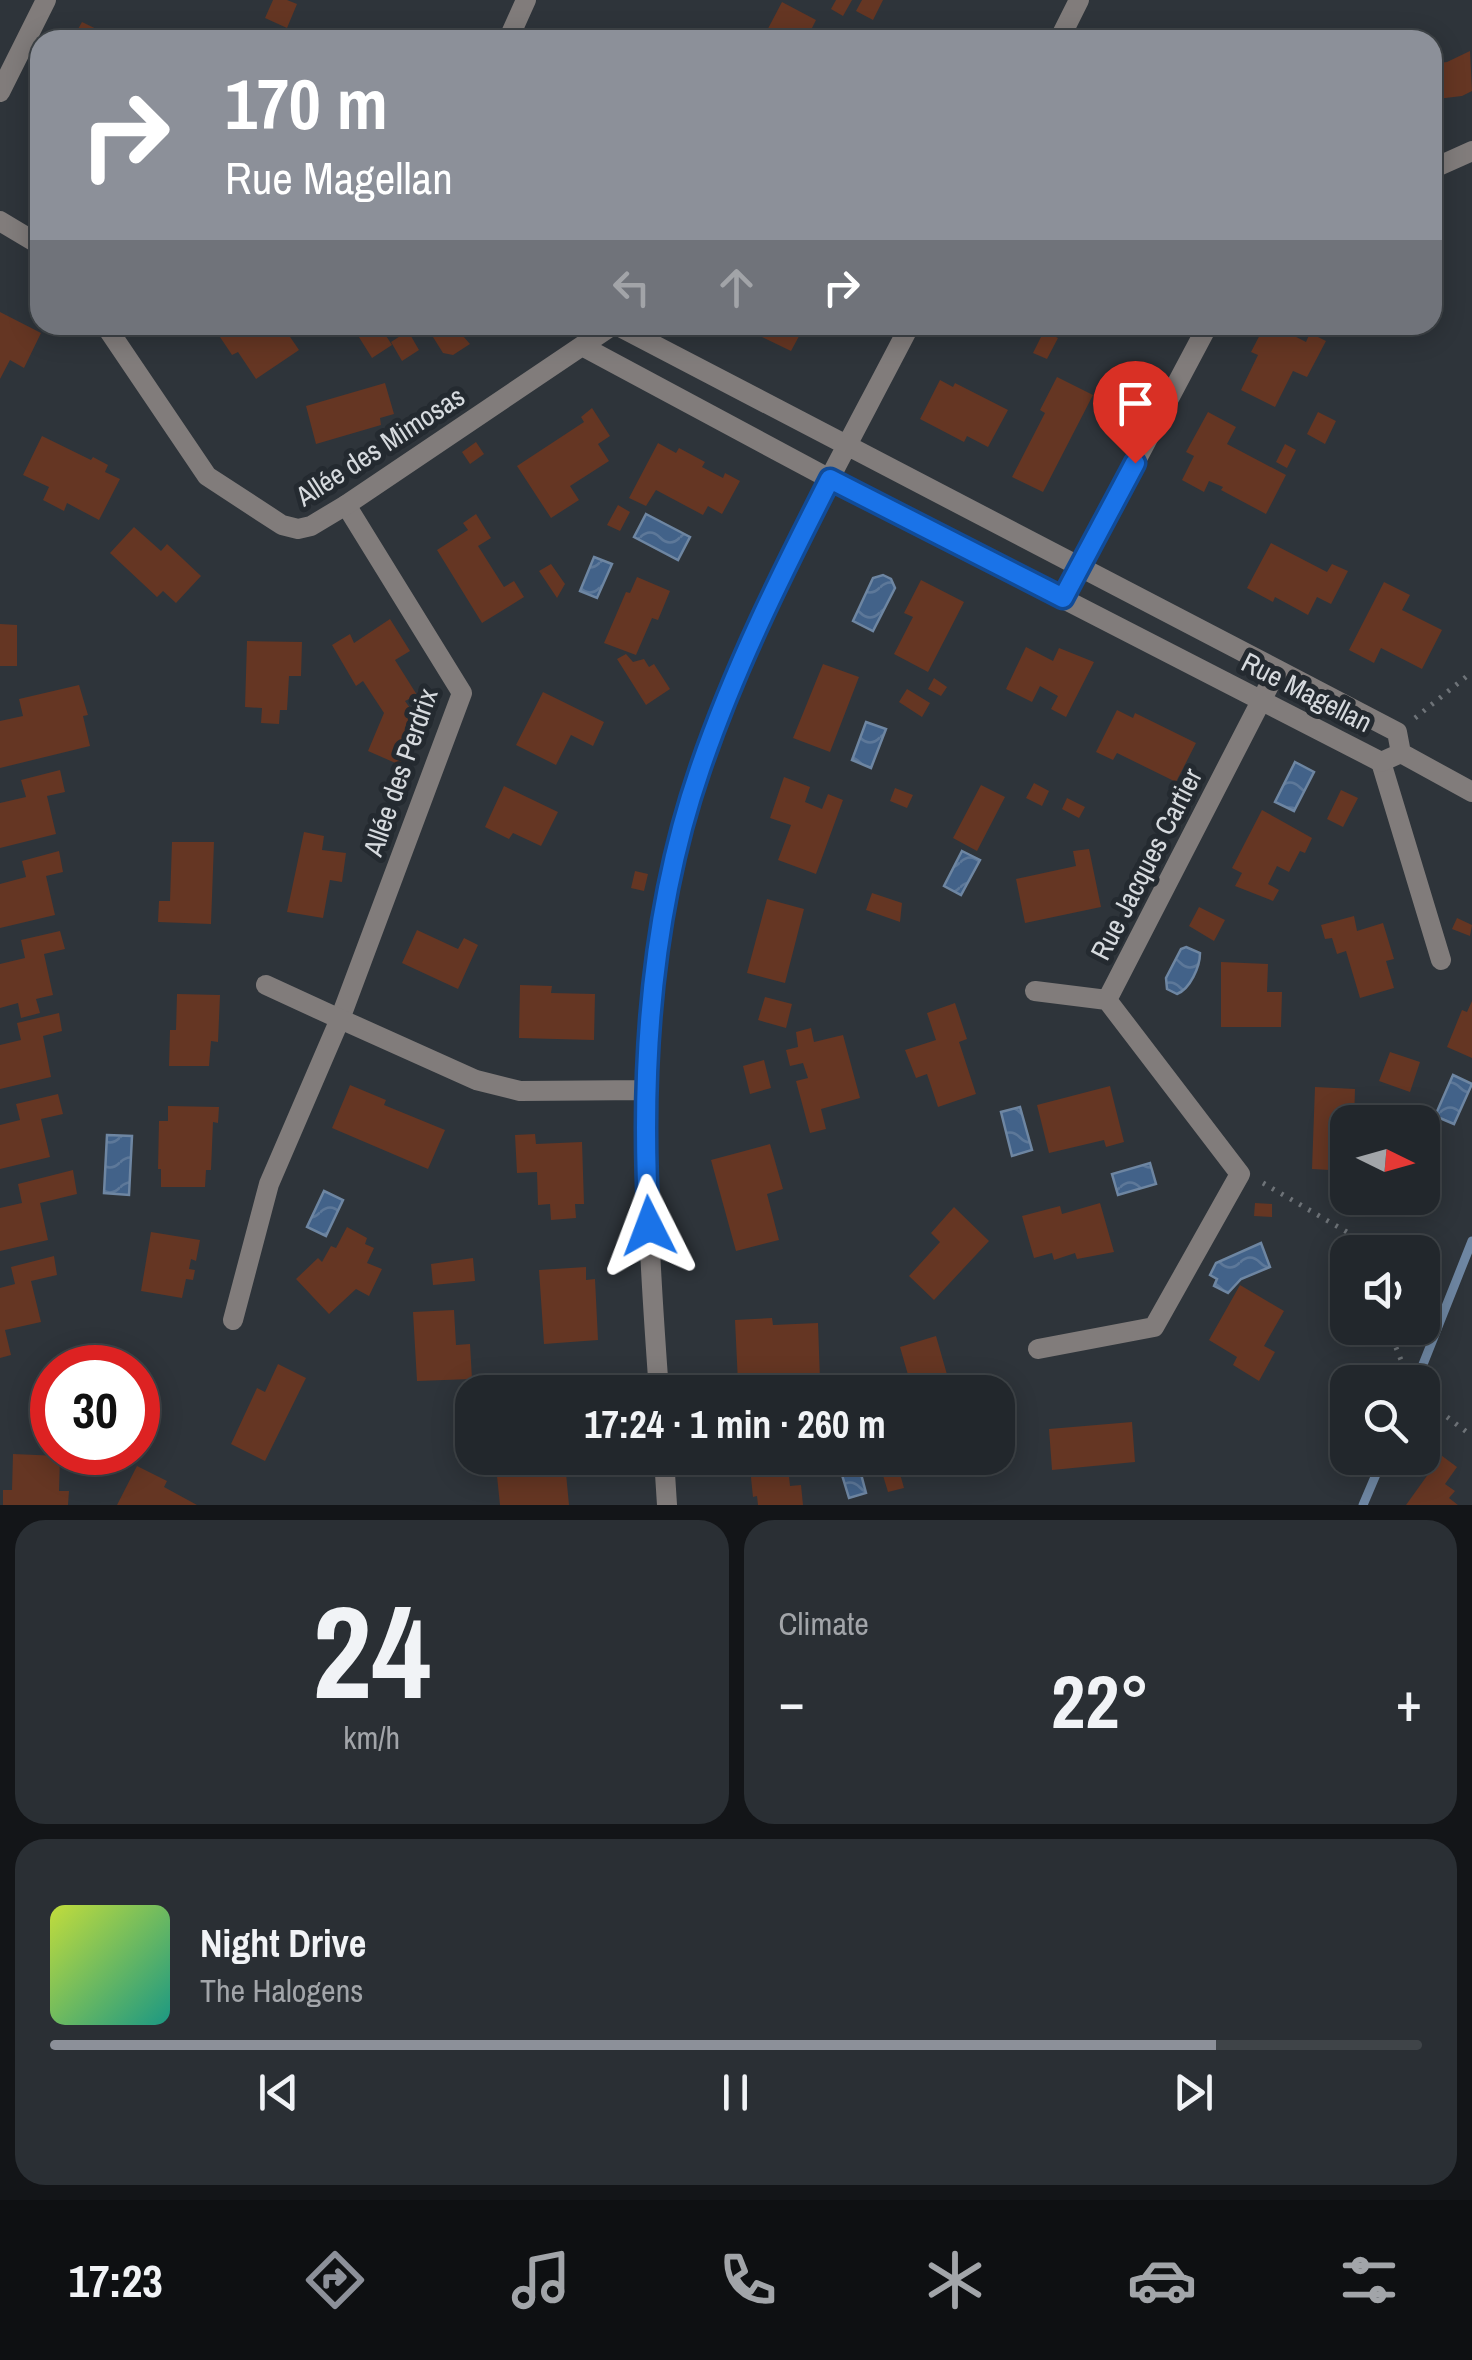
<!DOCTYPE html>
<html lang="en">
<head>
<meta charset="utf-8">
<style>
	:root { --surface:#22272c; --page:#2a2f34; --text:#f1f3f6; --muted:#a2a5a9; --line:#3f4448; --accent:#8c9099 }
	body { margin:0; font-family:"Archivo Narrow",sans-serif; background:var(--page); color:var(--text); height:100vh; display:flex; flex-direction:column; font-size:38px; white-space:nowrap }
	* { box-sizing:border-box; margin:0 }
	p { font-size:32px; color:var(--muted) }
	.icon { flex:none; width:55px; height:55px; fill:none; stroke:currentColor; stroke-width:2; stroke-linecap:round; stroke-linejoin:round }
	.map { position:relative; height:1505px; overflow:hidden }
	.drawer { display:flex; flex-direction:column; gap:15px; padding:15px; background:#131518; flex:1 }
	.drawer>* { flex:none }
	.banner { position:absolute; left:30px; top:30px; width:1412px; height:305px; border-radius:30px; box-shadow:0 5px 25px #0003,0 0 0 2px var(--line); background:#8c9099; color:#fff; overflow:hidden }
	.needle { width:65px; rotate:95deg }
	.fabs { position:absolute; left:1330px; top:1105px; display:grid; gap:20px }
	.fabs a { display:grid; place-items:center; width:110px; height:110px; border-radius:20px; background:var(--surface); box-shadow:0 5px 25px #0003,0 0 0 2px var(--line); font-size:50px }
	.speed { position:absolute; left:30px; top:1345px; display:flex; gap:20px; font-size:50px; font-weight:700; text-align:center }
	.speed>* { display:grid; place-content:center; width:130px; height:130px; border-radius:50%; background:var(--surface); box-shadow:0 5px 25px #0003,0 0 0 2px var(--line); line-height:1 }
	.speed .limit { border:15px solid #d22; background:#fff; color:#111 }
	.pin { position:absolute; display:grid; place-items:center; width:85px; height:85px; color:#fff; margin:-102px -42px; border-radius:50% 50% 50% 0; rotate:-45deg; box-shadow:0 0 10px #0007 }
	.pin .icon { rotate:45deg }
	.me { position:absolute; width:110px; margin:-55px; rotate:357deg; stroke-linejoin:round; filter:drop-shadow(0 0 8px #0008) }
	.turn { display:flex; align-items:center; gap:35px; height:210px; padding:0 30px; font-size:45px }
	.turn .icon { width:130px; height:130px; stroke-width:2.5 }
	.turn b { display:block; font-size:70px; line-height:85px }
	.lanes { display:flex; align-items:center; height:95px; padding:0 30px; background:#0003; justify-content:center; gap:50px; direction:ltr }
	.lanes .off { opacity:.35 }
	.big { font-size:75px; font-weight:700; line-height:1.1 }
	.drawer .tile { flex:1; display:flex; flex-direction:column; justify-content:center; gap:15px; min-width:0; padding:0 35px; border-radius:30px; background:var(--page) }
	.drawer .dial { align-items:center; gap:0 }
	.dial b { font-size:130px; line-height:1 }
	.song { display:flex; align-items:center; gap:30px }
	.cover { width:120px; height:120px; border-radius:15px; background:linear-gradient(135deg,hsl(70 70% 55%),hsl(170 70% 35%)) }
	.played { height:10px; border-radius:5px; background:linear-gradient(90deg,var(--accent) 85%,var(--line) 85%) }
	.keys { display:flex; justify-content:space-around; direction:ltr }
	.heat { display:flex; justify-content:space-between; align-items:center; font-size:55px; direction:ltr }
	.drawer .tiles { flex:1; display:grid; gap:15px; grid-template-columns:1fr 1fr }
	.tile:last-child { grid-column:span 2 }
	.trip { position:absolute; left:455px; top:1375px; width:560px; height:100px; border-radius:30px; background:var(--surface); box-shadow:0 5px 25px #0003,0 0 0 2px var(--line); font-weight:700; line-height:100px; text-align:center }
	.tabs { display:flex; height:160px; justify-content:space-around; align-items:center; background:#0e1012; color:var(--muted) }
	.tabs .icon { width:70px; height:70px }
	.tabs .active { color:var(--accent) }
	.tabs b { font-size:45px; color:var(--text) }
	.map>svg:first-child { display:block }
</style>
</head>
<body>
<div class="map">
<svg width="1472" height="1505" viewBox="0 0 1472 1505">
	<defs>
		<pattern id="water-waves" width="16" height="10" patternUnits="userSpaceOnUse" patternTransform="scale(2.5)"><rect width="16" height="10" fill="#426289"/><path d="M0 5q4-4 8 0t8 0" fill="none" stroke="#5d7899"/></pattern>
	</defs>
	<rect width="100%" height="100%" fill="#2e343a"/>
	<path fill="url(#water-waves)" stroke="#6e86a2" stroke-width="2.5" d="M646,514L690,537L678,560L634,537Z
		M594,557L612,564L597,598L580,591Z
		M883,575L891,579L895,588L873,631L853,621L873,578Z
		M866,722L886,729L871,768L852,760Z
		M1295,762L1314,772L1294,811L1275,802Z
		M962,851L980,860L961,895L944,886Z
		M1186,947L1200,953C1200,967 1190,989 1177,994L1167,989L1166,978L1181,949Z
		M1453,1075L1472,1084L1454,1124L1435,1116Z
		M1020,1107L1032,1150L1012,1156L1001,1112Z
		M107,1135L132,1136L129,1195L104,1193Z
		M1150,1163L1156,1184L1118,1195L1112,1174Z
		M324,1191L343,1200L326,1236L307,1227Z
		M1261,1243L1270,1267L1241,1279L1228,1293L1214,1286L1217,1279L1210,1275L1216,1263Z
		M857,1459L866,1493L849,1498L839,1465Z"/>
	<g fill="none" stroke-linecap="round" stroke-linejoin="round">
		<path stroke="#6e86a2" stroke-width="9" d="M1416,1382L1472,1241
			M1363,1505L1383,1458"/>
	</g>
	<path fill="#653623" d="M273,0H287L297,4L287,28L265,18Z
		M836,0H852L843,16L831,9Z
		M862,0H883L873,20L856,11Z
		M782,2L816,20L806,40H762Z
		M82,22L119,40H72Z
		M1470,51L1472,91L1462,96L1437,99L1432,104V64L1447,62Z
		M0,312L41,333L24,368L10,360L0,379Z
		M212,325H263L268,332L282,325L299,350L256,379L238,352L232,355Z
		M371,325H379L392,345L372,358L357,334Z
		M432,325H480L463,336L470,344L453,355L443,353L433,337L438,333Z
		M762,325H805L791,351L758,335Z
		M1265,325H1273L1306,342L1310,333L1326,341L1307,377L1293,371L1275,407L1241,390L1258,355L1251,352Z
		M408,331L419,350L402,361L391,342Z
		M1044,331L1058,338L1047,359L1033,353Z
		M1057,377L1093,395L1043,492L1012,477L1045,413L1040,410Z
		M940,380L953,387L955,383L1008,410L988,447L967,436L964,442L920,419Z
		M385,383L394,414L380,418L381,425L316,444L306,406Z
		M592,408L610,436L598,444L609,461L570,486L579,500L551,518L517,466L584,422L581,417Z
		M1208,412L1236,427L1227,444L1286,475L1266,514L1221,490L1223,487L1209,481L1204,492L1182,480L1194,456L1186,452Z
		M1318,412L1336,421L1325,444L1307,434Z
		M42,436L91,460L93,457L108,465L105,472L120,479L99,520L67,503L64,511L43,500L49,487L23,475Z
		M476,442L484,454L470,464L462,452Z
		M658,443L676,453L679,448L705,462L702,467L723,478L725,473L740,481L722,514L708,506L703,515L656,490L646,506L629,498Z
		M1285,444L1296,450L1287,468L1276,462Z
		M618,505L630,512L620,531L607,525Z
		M476,514L491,538L478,546L504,587L514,581L524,597L482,623L437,550L468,530L463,523Z
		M134,527L161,551L167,544L201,576L176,603L163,591L157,597L110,553Z
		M1271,543L1327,572L1332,564L1348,571L1331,604L1317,597L1308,615L1275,597L1273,602L1247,588Z
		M551,564L565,584L557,598L539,571Z
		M637,577L670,591L658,620L652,618L636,655L604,643L626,592L630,593Z
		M921,580L964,602L928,672L894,654L913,617L904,613Z
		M1384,582L1410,595L1402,610L1442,630L1422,669L1381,648L1374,663L1349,650Z
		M390,619L410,651L395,660L417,695L405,701L412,711L420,714L400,765L368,751L384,713L363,681L356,686L332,645L350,634L354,643Z
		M0,624L17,625V666H0Z
		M247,641L302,642L301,676H289L287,710H280L279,724L261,723L262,708L245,707Z
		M1026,647L1053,661L1059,648L1094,662L1066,717L1051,709L1058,696L1040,686L1032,702L1006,689Z
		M626,654L633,662L644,659L649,667L654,664L670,689L646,705L617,659Z
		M823,664L859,677L830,752L793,738Z
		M934,678L947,687L941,696L928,689Z
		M79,685L88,715L83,716L90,746L0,768V721L23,716L19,699Z
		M907,689L930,703L922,717L899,702Z
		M543,692L604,722L593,746L571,735L556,765L516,745Z
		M1117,710L1133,718L1135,713L1196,743L1176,782L1117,753L1113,760L1096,752Z
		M60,770L65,792L47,796L56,834L0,848V803L26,797L21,780Z
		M784,777L810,787L805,802L822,809L828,794L843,800L816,874L778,860L791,825L770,818Z
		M1034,783L1049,791L1042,806L1026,798Z
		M981,785L1005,797L977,851L953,838Z
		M504,786L558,812L541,846L513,833L509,839L485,827Z
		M895,788L913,795L907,808L890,801Z
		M1341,790L1358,798L1343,827L1327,819Z
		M1067,798L1085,807L1079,818L1062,809Z
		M1262,810L1312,838L1305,853L1300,851L1289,872L1277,866L1268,884L1279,890L1273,901L1235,886L1242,873L1232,868Z
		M304,832L324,836L322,850L346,853L342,882L330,880L323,918L287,912Z
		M172,842H214L211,924L158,922L159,901H170Z
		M1089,849L1101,907L1025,923L1016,879L1076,866L1073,851Z
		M59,851L63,872L46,876L55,915L0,928V884L26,877L22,861Z
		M635,871L648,874L644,891L631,888Z
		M872,893L902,903L900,922L866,910Z
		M767,899L804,909L785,983L747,973Z
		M1199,907L1225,920L1214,941L1189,926Z
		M1354,916L1357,931L1383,923L1394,959L1386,961L1394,988L1360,998L1346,951L1337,954L1332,938L1325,939L1321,925Z
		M1457,918L1472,925L1470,936L1452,929Z
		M417,930L458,949L464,938L478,945L458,989L402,963Z
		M60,931L65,949L44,954L53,995L36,999L40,1013L21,1018L18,1003L0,1008V964L25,958L21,940Z
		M1221,962L1268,964L1267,992H1282L1281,1027H1221Z
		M520,985L552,986L551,993L595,994L594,1040L519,1038Z
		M177,994L220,995L218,1042L211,1041L209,1066H169L170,1030H176Z
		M765,997L792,1004L786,1028L758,1020Z
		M1472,1001V1058L1447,1047L1462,1010L1467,1012Z
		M955,1003L967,1039L959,1042L976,1094L938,1107L927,1074L916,1078L905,1050L936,1040L927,1013Z
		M59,1013L62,1031L43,1036L51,1077L0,1089V1045L21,1040L17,1023Z
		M811,1028L814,1042L843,1035L860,1098L821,1109L826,1129L810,1133L796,1081L808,1078L803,1063L790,1066L786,1050L798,1047L796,1032Z
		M1390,1052L1420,1062L1410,1092L1379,1081Z
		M764,1060L771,1088L750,1094L743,1066Z
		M350,1085L386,1100L384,1105L445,1130L428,1169L332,1128Z
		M1110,1086L1124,1142L1106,1147L1104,1140L1049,1153L1037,1105Z
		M1315,1087L1355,1089L1354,1122H1348V1171L1312,1169Z
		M58,1094L63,1114L41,1119L50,1157L0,1169V1125L20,1120L16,1104Z
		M168,1106L219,1107L218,1123L213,1122L211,1170H206L205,1187H161V1169H158L159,1121H168Z
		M535,1134L536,1144L582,1142L584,1204H575L576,1218L551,1220L550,1204L538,1205L537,1172L517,1173L515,1135Z
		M770,1144L783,1189L767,1194L779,1240L736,1251L711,1160Z
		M73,1170L77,1194L40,1203L48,1240L0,1251V1208L22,1203L18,1184Z
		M1100,1203L1114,1252L1077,1259L1075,1253L1054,1260L1052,1253L1034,1258L1022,1216L1060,1206L1062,1214Z
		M1255,1203L1272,1204V1217L1254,1216Z
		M954,1207L989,1241L934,1300L909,1276L940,1242L931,1233Z
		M347,1227L367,1238L365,1244L374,1248L367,1263L382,1269L369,1296L356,1289L329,1314L296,1279L318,1258L322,1262L331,1246L336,1248Z
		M151,1232L200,1240L196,1261L191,1259L189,1269L195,1270L193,1280L186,1279L182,1298L141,1291Z
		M54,1256L57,1275L31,1281L41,1322L5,1330L11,1355L0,1358V1288L15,1284L11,1267Z
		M473,1258L475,1281L433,1285L431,1264Z
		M586,1267V1280L595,1279L598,1340L544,1344L539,1270Z
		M1240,1285L1284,1311L1264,1346L1275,1352L1259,1381L1233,1365L1237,1357L1209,1340Z
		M454,1310L456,1345L470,1344L472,1379L417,1381L413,1312Z
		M772,1318L773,1325L818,1323L820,1380L785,1381V1377L775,1378V1381L738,1383L735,1320Z
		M936,1336L952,1392H913L900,1347Z
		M103,1354L128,1355L127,1368H103Z
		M278,1364L306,1378L265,1461L231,1444L257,1388L265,1392Z
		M1132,1422L1135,1462L1052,1470L1049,1429Z
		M1434,1450L1457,1467L1445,1484L1455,1491L1449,1498L1458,1505H1406L1429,1473L1422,1467Z
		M13,1454L60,1456L59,1491H69L68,1505H3V1490H12Z
		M749,1458H787L790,1486L801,1485L803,1505H758L757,1496L753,1497Z
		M565,1463L569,1505H500L497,1476L527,1473V1467Z
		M137,1466L167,1481L164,1487L197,1505H117Z
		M898,1467L904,1488L888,1492L882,1472Z"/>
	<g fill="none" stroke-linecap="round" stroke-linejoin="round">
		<path stroke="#6e7378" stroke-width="5" stroke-dasharray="2.5 8" stroke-linecap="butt" d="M1415,718L1472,672
			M1263,1183L1352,1235L1359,1252
			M1388,1328L1410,1382
			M1422,1398L1472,1436"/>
		<path stroke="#817c7b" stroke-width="20" d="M1381,762L1441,960
			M340,1019L462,693L346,505"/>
		<path stroke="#817c7b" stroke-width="20" d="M508,40L526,0
			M1059,40L1079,0
			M0,92L46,0
			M1432,169L1472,151
			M0,221L40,245
			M105,325L207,476L282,525L298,529L311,526L346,505L613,325
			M582,346L830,479L1381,762L1401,753L1397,732L616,325
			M1063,598L1208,325
			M1401,753L1472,792
			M266,985L340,1019
			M1035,991L1107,1000
			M233,1320L269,1184L340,1019L476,1080L520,1091L647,1090
			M1038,1349L1154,1327L1240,1174L1107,1000L1277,670
			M659,1392C644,1185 631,970 699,770C752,615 835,470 910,325
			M664,1458L667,1505"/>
	</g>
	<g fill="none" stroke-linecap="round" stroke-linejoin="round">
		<defs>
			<path id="route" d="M649,1226C640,1075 650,914 700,769C734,669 782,573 830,479L1063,598L1135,463"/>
		</defs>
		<use href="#route" stroke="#114b97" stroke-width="25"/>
		<use href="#route" stroke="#1a73e8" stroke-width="18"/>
	</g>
	<g text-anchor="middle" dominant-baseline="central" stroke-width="10" stroke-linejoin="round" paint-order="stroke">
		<g font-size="28" fill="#d6dade" stroke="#242a30">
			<text transform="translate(380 446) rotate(-33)">Allée des Mimosas</text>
			<text transform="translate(1307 692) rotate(27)">Rue Magellan</text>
			<text transform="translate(400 772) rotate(-71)">Allée des Perdrix</text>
			<text transform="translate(1146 864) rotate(-63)">Rue Jacques Cartier</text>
		</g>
	</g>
</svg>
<div class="fabs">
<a><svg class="needle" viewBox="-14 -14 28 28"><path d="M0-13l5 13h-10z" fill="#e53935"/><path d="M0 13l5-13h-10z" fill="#a2a5a9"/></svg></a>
<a><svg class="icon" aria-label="sound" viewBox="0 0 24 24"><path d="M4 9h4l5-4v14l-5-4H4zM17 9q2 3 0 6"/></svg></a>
<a><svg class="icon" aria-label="search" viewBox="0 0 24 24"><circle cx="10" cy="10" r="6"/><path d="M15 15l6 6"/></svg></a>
</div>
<div class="speed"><div class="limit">30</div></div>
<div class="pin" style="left:1135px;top:463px;background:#d93025"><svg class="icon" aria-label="arrive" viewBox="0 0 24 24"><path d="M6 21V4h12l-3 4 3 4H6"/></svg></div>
<svg class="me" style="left:649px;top:1226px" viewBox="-20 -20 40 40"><path d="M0-17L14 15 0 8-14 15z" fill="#1a73e8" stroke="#fff" stroke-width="4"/></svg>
<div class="trip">17:24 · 1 min · 260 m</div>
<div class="banner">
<div class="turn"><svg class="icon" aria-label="right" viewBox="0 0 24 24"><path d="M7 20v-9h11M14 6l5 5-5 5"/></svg><div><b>170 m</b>Rue Magellan</div></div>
<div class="lanes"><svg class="icon off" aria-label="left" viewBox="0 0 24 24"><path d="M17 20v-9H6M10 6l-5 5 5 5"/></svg><svg class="icon off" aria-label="ahead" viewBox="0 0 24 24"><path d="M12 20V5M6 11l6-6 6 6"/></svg><svg class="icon" aria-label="right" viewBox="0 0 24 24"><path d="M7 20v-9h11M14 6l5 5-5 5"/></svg></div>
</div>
</div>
<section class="drawer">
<div class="tiles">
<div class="tile dial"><b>24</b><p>km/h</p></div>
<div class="tile"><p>Climate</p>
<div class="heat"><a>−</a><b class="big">22°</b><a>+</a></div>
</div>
<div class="tile">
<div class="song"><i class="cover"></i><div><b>Night Drive</b><p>The Halogens</p></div></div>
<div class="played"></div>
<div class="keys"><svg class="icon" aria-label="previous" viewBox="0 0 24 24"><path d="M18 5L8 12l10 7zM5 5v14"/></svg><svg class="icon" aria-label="pause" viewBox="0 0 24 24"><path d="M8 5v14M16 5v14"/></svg><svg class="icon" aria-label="next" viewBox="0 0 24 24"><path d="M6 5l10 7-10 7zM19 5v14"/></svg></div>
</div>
</div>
</section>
<nav class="tabs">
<b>17:23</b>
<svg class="icon active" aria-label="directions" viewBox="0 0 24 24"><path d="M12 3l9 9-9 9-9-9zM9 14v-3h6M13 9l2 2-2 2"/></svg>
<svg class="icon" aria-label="music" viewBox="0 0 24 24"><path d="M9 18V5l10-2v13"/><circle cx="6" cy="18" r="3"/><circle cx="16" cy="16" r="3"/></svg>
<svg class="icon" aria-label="phone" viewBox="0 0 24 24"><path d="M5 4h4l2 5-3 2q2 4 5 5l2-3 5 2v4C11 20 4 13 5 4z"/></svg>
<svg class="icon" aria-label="climate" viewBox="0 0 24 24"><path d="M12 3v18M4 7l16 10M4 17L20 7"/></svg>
<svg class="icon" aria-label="car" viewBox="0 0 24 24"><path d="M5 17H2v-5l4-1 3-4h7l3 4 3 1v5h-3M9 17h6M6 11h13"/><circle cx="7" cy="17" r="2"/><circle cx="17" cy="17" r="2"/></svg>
<svg class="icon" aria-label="filters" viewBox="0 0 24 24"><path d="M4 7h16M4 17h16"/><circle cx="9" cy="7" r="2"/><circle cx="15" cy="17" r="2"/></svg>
</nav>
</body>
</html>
